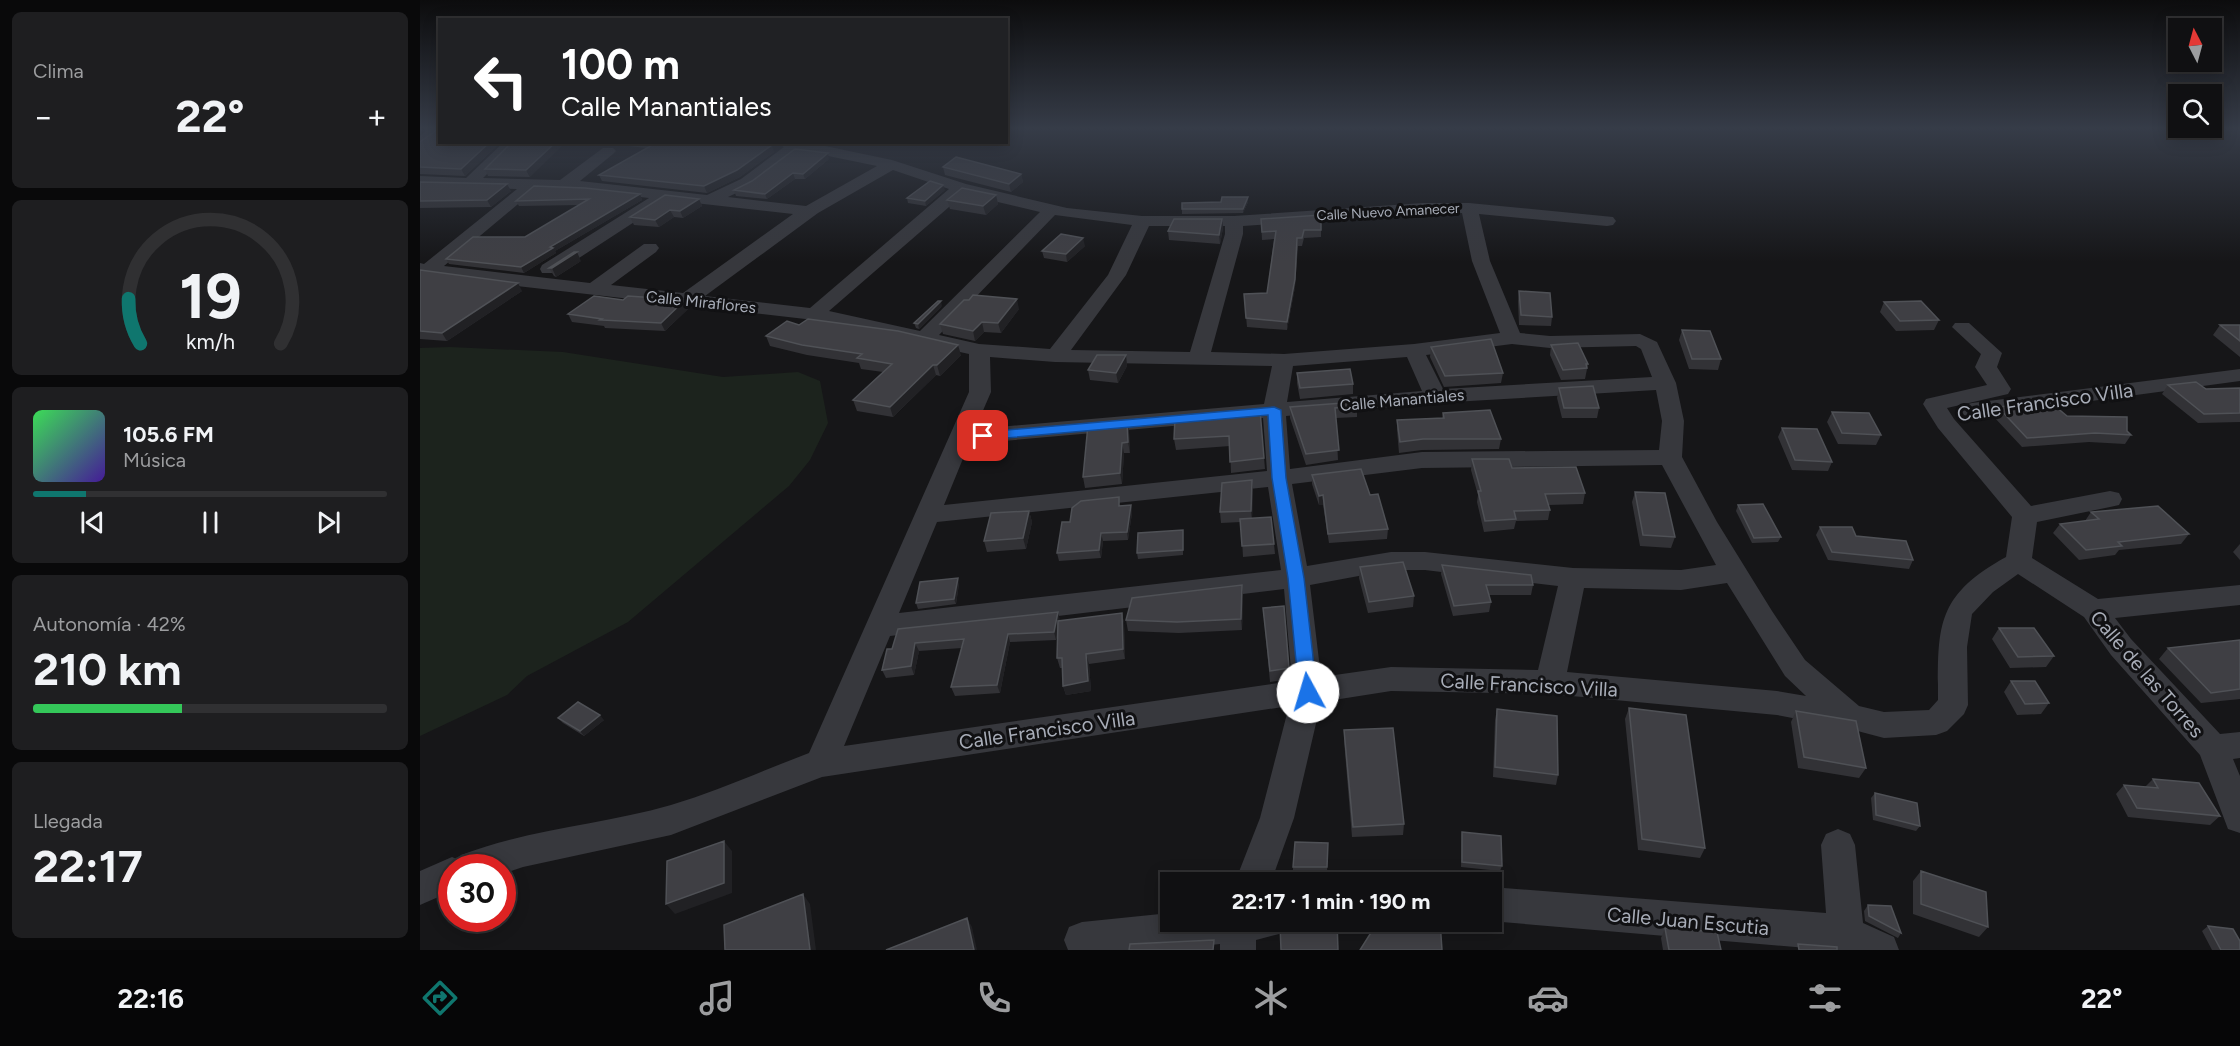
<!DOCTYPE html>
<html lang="es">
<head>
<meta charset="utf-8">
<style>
	:root { --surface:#101012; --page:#1e1e20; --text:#f1f3f6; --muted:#9c9d9f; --line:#303032; --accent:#0f766e }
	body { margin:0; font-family:Figtree,sans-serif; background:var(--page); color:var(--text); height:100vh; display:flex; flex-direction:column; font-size:22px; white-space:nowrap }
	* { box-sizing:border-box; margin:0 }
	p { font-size:20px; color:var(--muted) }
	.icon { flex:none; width:33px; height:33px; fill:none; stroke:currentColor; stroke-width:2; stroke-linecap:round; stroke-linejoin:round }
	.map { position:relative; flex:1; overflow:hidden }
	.side { display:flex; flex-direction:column; gap:12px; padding:12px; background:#09090a; width:420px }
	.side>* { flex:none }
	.banner { position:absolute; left:18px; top:18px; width:570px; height:126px; border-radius:0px; box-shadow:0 3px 15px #0003,0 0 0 2px var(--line); background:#202124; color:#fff; overflow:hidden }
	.needle { width:39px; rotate:354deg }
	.buttons { position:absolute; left:1748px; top:18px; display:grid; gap:12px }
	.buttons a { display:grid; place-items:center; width:54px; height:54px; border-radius:0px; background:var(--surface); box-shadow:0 3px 15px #0003,0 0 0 2px var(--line); font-size:30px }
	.speed { position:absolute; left:18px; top:854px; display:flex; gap:12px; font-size:30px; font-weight:700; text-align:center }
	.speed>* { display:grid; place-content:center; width:78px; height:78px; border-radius:50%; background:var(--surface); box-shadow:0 3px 15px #0003,0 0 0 2px var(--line); line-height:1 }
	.speed .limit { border:9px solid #d22; background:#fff; color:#111 }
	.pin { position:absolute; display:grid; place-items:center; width:51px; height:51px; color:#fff; margin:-26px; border-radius:12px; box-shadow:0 3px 9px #0006 }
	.me { position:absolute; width:66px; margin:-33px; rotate:354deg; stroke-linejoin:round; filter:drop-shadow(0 0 4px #0008) }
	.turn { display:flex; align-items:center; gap:21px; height:126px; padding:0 24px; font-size:27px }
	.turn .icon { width:78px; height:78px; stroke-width:2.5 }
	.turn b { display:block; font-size:42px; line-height:51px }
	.big { font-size:45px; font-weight:700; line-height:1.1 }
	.side .widget { flex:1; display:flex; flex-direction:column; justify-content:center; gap:9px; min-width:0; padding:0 21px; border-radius:9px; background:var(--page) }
	.side .dial { align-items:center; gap:0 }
	.dial svg { height:156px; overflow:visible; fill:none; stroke:var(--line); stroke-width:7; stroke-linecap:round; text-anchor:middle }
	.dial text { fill:var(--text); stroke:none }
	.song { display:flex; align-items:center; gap:18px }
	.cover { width:72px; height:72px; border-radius:9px; background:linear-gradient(135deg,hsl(130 70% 55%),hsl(260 70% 35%)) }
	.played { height:6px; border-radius:3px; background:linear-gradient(90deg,var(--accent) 15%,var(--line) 15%) }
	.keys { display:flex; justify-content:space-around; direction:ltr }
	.heat { display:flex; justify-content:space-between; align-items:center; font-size:33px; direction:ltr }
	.charge { height:9px; border-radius:4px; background:linear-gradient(90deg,#34c759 42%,var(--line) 0) }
	.trip { position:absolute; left:740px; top:872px; width:342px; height:60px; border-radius:0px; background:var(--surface); box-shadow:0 3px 15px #0003,0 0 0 2px var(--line); font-weight:700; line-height:60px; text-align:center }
	.tab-bar { display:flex; height:96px; justify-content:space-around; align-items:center; background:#060607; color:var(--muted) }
	.tab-bar .icon { width:42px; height:42px }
	.tab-bar .active { color:var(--accent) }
	.tab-bar b { font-size:27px; color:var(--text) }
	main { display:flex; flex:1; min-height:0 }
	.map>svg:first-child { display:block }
</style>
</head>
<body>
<main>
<section class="side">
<div class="widget"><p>Clima</p>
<div class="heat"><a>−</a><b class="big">22°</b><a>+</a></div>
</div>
<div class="widget dial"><svg viewBox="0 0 100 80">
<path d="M14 69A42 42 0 1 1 86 69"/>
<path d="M14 69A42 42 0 0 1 8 46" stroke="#0f766e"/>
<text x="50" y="56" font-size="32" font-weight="700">19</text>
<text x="50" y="72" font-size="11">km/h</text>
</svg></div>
<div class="widget">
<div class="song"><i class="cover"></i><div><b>105.6 FM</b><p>Música</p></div></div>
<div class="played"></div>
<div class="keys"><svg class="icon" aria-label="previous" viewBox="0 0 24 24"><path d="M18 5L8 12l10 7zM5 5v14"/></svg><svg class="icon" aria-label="pause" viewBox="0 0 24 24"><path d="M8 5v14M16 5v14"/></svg><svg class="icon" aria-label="next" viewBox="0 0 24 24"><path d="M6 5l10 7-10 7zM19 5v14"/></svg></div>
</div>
<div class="widget"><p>Autonomía · 42%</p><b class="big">210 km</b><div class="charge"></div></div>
<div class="widget"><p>Llegada</p><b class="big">22:17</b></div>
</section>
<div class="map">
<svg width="1820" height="950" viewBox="0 0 1820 950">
	<rect width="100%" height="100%" fill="#161618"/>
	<path fill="#1c231d" d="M30,347L143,352L303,377L378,372L400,381L408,423L390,460L369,486L208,622L107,676L87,695L0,736V348Z"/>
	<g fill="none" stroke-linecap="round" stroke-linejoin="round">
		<path fill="#37383d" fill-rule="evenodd" d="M8,129H20V134L5,147L0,149V136Z
			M84,142H100L63,178L140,180L183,148H193L196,151L193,154L160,181L287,195L321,179L364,147L355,142H386L472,160L546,184L647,208L722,216H814L1003,203H1049L1193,217L1196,221L1193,225L1187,226L1059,214L1070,261L1100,333L1130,336L1220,334L1237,342L1256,383L1264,421L1262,457L1297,522L1352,611L1385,660L1439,706L1464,712L1509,710L1518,700C1518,627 1515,596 1586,557L1592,517L1518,428L1503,404L1506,399L1567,385L1555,367L1561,354L1532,327L1535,323H1549L1582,353L1577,367L1591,389L1588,394L1527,408L1534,419L1611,506L1690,491L1699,493L1702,499L1699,505L1690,507L1617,522L1612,558L1678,599L1820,585V605L1695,618L1711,639L1800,734L1820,732V758L1813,759L1820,776V833L1808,829L1780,755L1691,655L1664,617L1598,574L1573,592L1552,614L1547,647L1548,705L1544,714L1527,731L1516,735L1464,738L1430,729L1357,715L1130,694L971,691L901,702L874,818L851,882H815L840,818L869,706L402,777L251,835L103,867L82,874V867H32V891L0,905V871L32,857L39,860L41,855C109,829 181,825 251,805C298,791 344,770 389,753L549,392V354L394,320L0,275V263L4,264L97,189L0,186V176L46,178ZM379,150L457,166L386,206L308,197L333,185ZM473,170L529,189L390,308L285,296L398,213ZM116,189L168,191L229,198L122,265L120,269L122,273H136L248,200L373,214L263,293L191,285L236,252L239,248L236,244H224L170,283L24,266ZM544,194L620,212L500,331L409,311ZM1003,213H1042L1052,261L1080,333L994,344L864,354L791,352L823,234V226ZM635,215L712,225L688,275L630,349L559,344L519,335ZM729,226H805V234L770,352L651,350L706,275ZM1092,344L1130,348L1216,346L1221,349L1232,377L1023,389L1006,355ZM570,357L635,362L852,366L844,404L555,429L571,392ZM987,357L1002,391L867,402L873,366ZM1236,390L1242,421L1239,450L1002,452L870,469L866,416L1015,403ZM843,418L847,471L524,505L549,444ZM1242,465L1296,565L1261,570L1153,568L1005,552H971L887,566L872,484L1002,468ZM848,487L861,570L479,613L517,522ZM971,570H1005L1138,586L1118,670L971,667L901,677L890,585ZM1307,583L1365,676L1386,696L1357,691L1147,672L1164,588L1261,590ZM864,589L872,681L424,746L470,636Z
			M1820,369V381L1552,417L1544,415L1541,410L1544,405L1552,403Z
			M1418,829L1430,834L1435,845L1443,923L1474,937L1479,950H1410L1070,921L1071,887L1406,913L1401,845L1406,834Z
			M750,913V921H864L859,934L836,940V950H800V944L741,950H648L644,940L649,927L662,922Z"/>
	</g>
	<path fill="#323236" d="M0,142H81L45,176L0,174Z
		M92,142L110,177L68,176L65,169Z
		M172,142H352L347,145L354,152L320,177L287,193L182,181L179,175L227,148Z
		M409,159L385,179H375L347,199L316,196L314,190Z
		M523,167L601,174L603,182L591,192L525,175Z
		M0,182L91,191L71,207L0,208Z
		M525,190L506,206L488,203L487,198Z
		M220,194L222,200L135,251L136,253L104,273L29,264L26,259L105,237L160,205L99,206L96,201Z
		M576,195L578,204L566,215L530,209L527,200Z
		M279,199L282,206L263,218L254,217L239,227L214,225L210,217Z
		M828,202L823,213L762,214V209Z
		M901,215V237L884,238L882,246H878L875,287L867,330L827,327L824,294L847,293L854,239L842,240L841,219Z
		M802,219L803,228L800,244L749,240L748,231Z
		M665,246L647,262L624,258L622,251Z
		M161,261L136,277L134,276L129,268Z
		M0,270L102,291L27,341L0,339Z
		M1099,291L1132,317L1131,326L1099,325L1098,301Z
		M203,300H265L269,308L245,331L185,328L184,326L152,322L148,314Z
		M1464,302L1519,320L1514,330L1476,331L1460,312Z
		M522,306L499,329L496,328L494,323Z
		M599,309L581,333L564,332L555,341L523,334L520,324Z
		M379,325L541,355L520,376L516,375L473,417L437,411L433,400L463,372L441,369L439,363L387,355L350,346L346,336Z
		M1800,325H1820V357L1793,335Z
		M1262,330L1301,359L1298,370L1269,369L1259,340Z
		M1131,345L1168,364L1165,379L1141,380L1130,355Z
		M1011,347L1083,373L1081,383L1024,387L1010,357Z
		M706,355L707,366L698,383L670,380L668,370Z
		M877,373L933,384V394L880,399L877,383Z
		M1748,385L1786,389L1820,388V422L1778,423L1742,394Z
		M1139,388L1179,408L1177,418H1142L1137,398Z
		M937,406V417L916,418L918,460L886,465L870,418V407Z
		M1578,407L1647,416L1711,435L1705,444L1669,442L1602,447L1573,416Z
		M840,410L845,469L811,473L810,446L756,450L754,439Z
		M1412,412L1461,435L1456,445L1418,444L1407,422Z
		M1023,413L1081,439L1079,449L1002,450L979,453L977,430V420L1022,418Z
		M707,422L709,432L710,453H704L702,484L665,488L663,477Z
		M1362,428L1412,462L1408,471L1372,470L1358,437Z
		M1052,459L1092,468L1165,493L1163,504L1128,505L1130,510L1128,520L1096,521L1094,529L1064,532L1057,502L1058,495L1051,470Z
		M892,475L950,495L968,529L967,539L909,543L903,505H899L892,484Z
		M833,491L832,518L854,544L855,554L823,557L821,522L801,523L800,512Z
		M1215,492L1255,537L1251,548L1220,546L1212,502Z
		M711,505L712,513L708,540L683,541L681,558L639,561L637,553L650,522L701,506Z
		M1318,505L1361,537L1358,542L1332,543L1316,511Z
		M609,511L612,522L606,549L567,552L564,541Z
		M1671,512L1769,534L1761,544L1699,550L1695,555L1659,560L1633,533L1640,524L1665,521Z
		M1400,527L1436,536L1493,560L1489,569L1408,560L1396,535Z
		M763,535V555L718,559L717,553Z
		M1820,544V560L1813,552Z
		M1022,565L1113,585L1111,595H1069L1071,602L1069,612L1033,616L1021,574Z
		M940,567L994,596L993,607L948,613L939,578Z
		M539,584L536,604L498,609L496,603Z
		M822,585L823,596L822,630L759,633L708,631L706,620Z
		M843,608L869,668L870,679L850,682Z
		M702,613L704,623L705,659L669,664L671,691L646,695L643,686L642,668H640L637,658L638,630L636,640L590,642L580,693L535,696L531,687L542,648L499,651L494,675L466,678L462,670L472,649L478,629L640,620V621Z
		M1579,628L1634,656L1626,667L1590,668L1572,639Z
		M1820,640V699L1781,703L1739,659L1748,648Z
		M1591,681L1629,703L1621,714L1597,715L1584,692Z
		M1209,708L1285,848L1280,858L1218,850L1205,719Z
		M1077,709L1138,775L1136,785L1073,777L1075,720Z
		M1376,711L1446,768L1439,778L1378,768L1371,722Z
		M138,718L184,720L164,736L143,723Z
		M924,730L984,824L983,835L932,837L924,740Z
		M1733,779L1800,816L1790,825L1708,817L1696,794L1704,785L1725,787Z
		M1455,793L1500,826L1496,831L1453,820L1451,798Z
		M1042,832L1082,866L1080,871L1041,867Z
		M908,843L907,872H873V867Z
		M1501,871L1568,927L1559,937L1493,914V881Z
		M1448,905L1481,933L1478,938L1445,921L1444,911Z
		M1788,926L1820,950H1792L1782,931Z
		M1245,928L1301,950H1243L1241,938Z"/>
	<path fill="#212124" d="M70,142H81L45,176L41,169Z
		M136,142H146L110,177L106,170Z
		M334,142H352L335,150Z
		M352,145L354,152L320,177L287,193L284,186Z
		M408,153L409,159L385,179L383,174Z
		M373,173L375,179L347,199L345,194Z
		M601,174L603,182L591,192L589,184Z
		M87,184L91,191L71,207L67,200Z
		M523,185L525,190L506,206L505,201Z
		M220,194L222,200L135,251L136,253L104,273L101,267L130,247Z
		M576,195L578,204L566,215L563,206Z
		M828,197V202L823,213V209Z
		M279,199L282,206L263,218L260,211Z
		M250,210L254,217L239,227L235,220Z
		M802,219L803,228L800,244L799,235Z
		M663,238L665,246L647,262L646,254Z
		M877,238L875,287L867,330V322Z
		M157,252L161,261L136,277L132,268Z
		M98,283L102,291L27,341L22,333Z
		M597,299L599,309L581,333L578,323Z
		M265,300L269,308L245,331L241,323Z
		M521,301L522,306L499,329L498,324Z
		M562,322L564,332L555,341L553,331Z
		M538,345L541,355L520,376L517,365Z
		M706,355L707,366L698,383L696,373Z
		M513,365L516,375L473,417L470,407Z
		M707,422L709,432L710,453L708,442Z
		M702,443L704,453L702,484L700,473Z
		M832,480L833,491L832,522L831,511Z
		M903,495V505H899V496Z
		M711,505L712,513L708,540L707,532Z
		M609,511L612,522L606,549L603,538Z
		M681,533L683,541L681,558L679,550Z
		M538,578L539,584L536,604L534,599Z
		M822,585L823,596L822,630L821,619Z
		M638,612L640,620L636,640L634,632Z
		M702,613L704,623L705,659L703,649Z
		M588,634L590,642L580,693L577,685Z
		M495,643L499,651L494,675L491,666Z
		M666,654L669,664L671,691L646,695L643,686Z
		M180,715L184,720L164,736L160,731Z
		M304,841L312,851V893L255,914L246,904Z
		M383,894L390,904L396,950H390Z
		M547,918L552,927L557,950H554Z"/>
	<path fill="#3f3f44" stroke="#4f5156" stroke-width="1.5" d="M18,129H20V142H70L41,169L0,167V142Z
		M92,142H136L106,170L65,169Z
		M233,142H334L332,143L352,145L317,170L284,186L179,175L236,143Z
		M375,149L408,153L383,174L373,173L345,194L314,190L332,181Z
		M536,157L601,174L589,184L523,167Z
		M510,181L523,185L505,201L487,198Z
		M0,182L87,184L67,200L0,201Z
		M114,186L165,188L220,194L130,247L133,248L101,267L26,259L53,237H105L169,199L96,201Z
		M542,188L576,195L563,206L527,200Z
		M245,195L279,199L260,211L250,210L235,220L210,217Z
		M802,197H828L823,209H762V203L801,202Z
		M901,215V230H884L882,238H877L875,279L867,322L826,318L824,294L847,293L856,231L842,232L841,219Z
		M754,219H802L799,235L748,231Z
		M641,234L663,238L646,254L622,251Z
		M154,252H157L132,268H129Z
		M0,270L98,283L22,333L0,331Z
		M1099,291L1130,293L1132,317L1101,315Z
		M553,295L597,299L578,323L562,322L553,331L520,324L544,300H549Z
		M174,296L203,300L208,296L265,300L241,323L180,320L182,319L148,314Z
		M518,301H521L498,324L494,323Z
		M1501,301L1519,320L1480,321L1464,302Z
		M388,319L478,331L538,345L517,365H513L470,407L433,400L472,364L437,358L442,354L382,345L346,336L367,321L379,325Z
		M1800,325H1820V341Z
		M1262,330L1290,331L1301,359H1272Z
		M1071,339L1083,373L1025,376L1011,347Z
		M1158,343L1168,364H1166L1167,368L1143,370L1131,345Z
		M677,355H706L696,373L668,370Z
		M930,369L933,384L880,388L877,373Z
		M1776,382L1786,389L1820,388V413L1784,414L1748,385Z
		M1173,386L1179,408H1144L1139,388Z
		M1629,401L1647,416L1707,417V431L1711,435L1675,433L1607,438L1578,407Z
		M936,402L937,406L915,408L919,450L886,454L870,407Z
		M840,410L844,458L810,462L809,436L754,439L755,418Z
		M1070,410L1081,439H1003L980,442L977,420L1024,418L1023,413Z
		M1412,412L1449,413L1461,435L1422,433Z
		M707,422L708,442L702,443L700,473L663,477L668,425Z
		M1362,428L1397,429L1412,462L1375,460Z
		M1052,459H1089L1092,468L1156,467L1165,493L1125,494L1130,510L1094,511L1096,519L1065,521L1058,491H1061Z
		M941,469L950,495L958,494L968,529L908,534L903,495L899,496L892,475Z
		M832,480L831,511L800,512L802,483Z
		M1215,492L1245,493L1255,537L1223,535Z
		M699,497V506L711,505L707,532L681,533L679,550L637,553L642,522H650L652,508L661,501Z
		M1343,504L1361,537L1334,538L1318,505Z
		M1738,506L1769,534L1698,542L1702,546L1666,550L1640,524L1679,519L1671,512Z
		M609,511L603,538L564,541L571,513Z
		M851,517L854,544L822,546L820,519Z
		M1400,527H1432L1436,536L1486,541L1493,560L1412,552Z
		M763,530V550L717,553L718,533Z
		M983,562L994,596L949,602L940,567Z
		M1022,565L1111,575L1113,585H1066L1071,602L1034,606Z
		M538,578L534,599L496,603L500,582Z
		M822,585L821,619L757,622L706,620L712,598Z
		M864,606L869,668L850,671L843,608Z
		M638,612L634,632L588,634L577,685L531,687L544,639L495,643L491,666L462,670L467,649H472L478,629Z
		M702,613L703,649L666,654L668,681L643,686L642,658H637L638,621Z
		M1579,628H1614L1634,656L1598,657Z
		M1820,640V689L1791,693L1748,648Z
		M1591,681H1615L1629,703L1605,704Z
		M158,702L180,715L160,731L138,718Z
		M1209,708L1266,715L1285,848L1222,839Z
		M1077,709L1137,716L1138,775L1075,767Z
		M1376,711L1436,721L1446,768L1384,757Z
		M973,728L984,824L933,827L924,730Z
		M1733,779L1779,783L1800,816L1717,808L1704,785L1738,788Z
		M1455,793L1497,803L1500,826L1456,815Z
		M1042,832L1081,836L1082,866L1042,862Z
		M304,841V883L246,904L247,861Z
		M875,842L908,843L907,867H873Z
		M1501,871L1566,892L1568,927L1501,904Z
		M383,894L390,950H305L304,925Z
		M1448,905L1471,906L1481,933L1449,916Z
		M547,918L554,950H466Z
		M861,921H917L918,950H861L860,924Z
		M984,921H1020L1022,950H940L952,931L984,925Z
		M1788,926L1813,929L1820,941V950H1801Z
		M1245,928L1297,932L1301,950H1249Z
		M794,940L793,950H709L710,944Z
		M1378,944L1417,947V950H1379Z"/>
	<linearGradient id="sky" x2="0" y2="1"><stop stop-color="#0c0c0d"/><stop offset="0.49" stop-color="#363c48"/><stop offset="1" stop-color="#363c48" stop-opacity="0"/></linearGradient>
	<rect width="1820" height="262" fill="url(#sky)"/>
	<path fill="#1a73e8" stroke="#114b97" stroke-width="1.5" d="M854,407L861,410L866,478L884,578L897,692L894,697L888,699L882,697L879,692L868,578L852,478L848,415L563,440L556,436L563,432Z"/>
	<g text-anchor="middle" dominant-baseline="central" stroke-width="6" stroke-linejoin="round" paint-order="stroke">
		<g font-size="14" fill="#a8adb8" stroke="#111113">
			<text transform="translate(968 212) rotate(-3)">Calle Nuevo Amanecer</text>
		</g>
		<g font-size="16" fill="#a8adb8" stroke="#111113">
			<text transform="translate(281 302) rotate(6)">Calle Miraflores</text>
			<text transform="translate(982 400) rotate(-5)">Calle Manantiales</text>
		</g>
		<g font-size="20" fill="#a8adb8" stroke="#111113">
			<text transform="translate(1625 402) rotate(-8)">Calle Francisco Villa</text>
			<text transform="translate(1727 674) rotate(49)">Calle de las Torres</text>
			<text transform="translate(1109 685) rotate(3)">Calle Francisco Villa</text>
			<text transform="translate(627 730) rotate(-8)">Calle Francisco Villa</text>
			<text transform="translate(1268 921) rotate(5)">Calle Juan Escutia</text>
		</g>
	</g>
</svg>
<div class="buttons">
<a><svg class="needle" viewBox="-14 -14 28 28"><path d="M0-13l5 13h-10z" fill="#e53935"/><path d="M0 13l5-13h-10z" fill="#9c9d9f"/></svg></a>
<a><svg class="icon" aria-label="search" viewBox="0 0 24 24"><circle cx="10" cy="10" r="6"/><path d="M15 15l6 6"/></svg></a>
</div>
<div class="speed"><div class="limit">30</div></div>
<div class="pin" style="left:563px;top:436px;background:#d93025"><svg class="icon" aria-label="arrive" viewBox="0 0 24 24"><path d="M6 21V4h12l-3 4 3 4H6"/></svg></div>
<svg class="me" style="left:888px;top:692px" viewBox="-20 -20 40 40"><circle r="19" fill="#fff"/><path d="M0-13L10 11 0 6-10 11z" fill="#1a73e8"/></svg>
<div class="trip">22:17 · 1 min · 190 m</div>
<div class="banner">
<div class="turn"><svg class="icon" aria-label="left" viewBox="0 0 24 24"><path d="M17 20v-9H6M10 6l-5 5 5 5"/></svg><div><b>100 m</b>Calle Manantiales</div></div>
</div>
</div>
</main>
<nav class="tab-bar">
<b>22:16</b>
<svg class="icon active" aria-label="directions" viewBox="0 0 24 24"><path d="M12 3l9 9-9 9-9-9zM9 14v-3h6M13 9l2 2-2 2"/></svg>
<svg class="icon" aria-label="music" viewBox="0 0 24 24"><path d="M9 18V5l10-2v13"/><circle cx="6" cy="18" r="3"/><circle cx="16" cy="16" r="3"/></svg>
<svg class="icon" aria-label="phone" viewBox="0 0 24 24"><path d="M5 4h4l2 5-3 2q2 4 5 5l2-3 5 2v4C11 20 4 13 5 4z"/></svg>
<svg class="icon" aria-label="climate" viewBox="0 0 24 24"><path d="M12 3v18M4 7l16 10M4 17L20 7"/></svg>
<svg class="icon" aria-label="car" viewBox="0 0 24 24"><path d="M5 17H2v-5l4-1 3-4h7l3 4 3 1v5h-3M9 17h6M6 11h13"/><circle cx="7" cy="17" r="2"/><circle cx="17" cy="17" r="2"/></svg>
<svg class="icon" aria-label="filters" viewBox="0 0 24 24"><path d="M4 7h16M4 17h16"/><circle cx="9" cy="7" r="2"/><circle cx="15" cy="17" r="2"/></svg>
<b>22°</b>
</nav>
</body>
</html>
